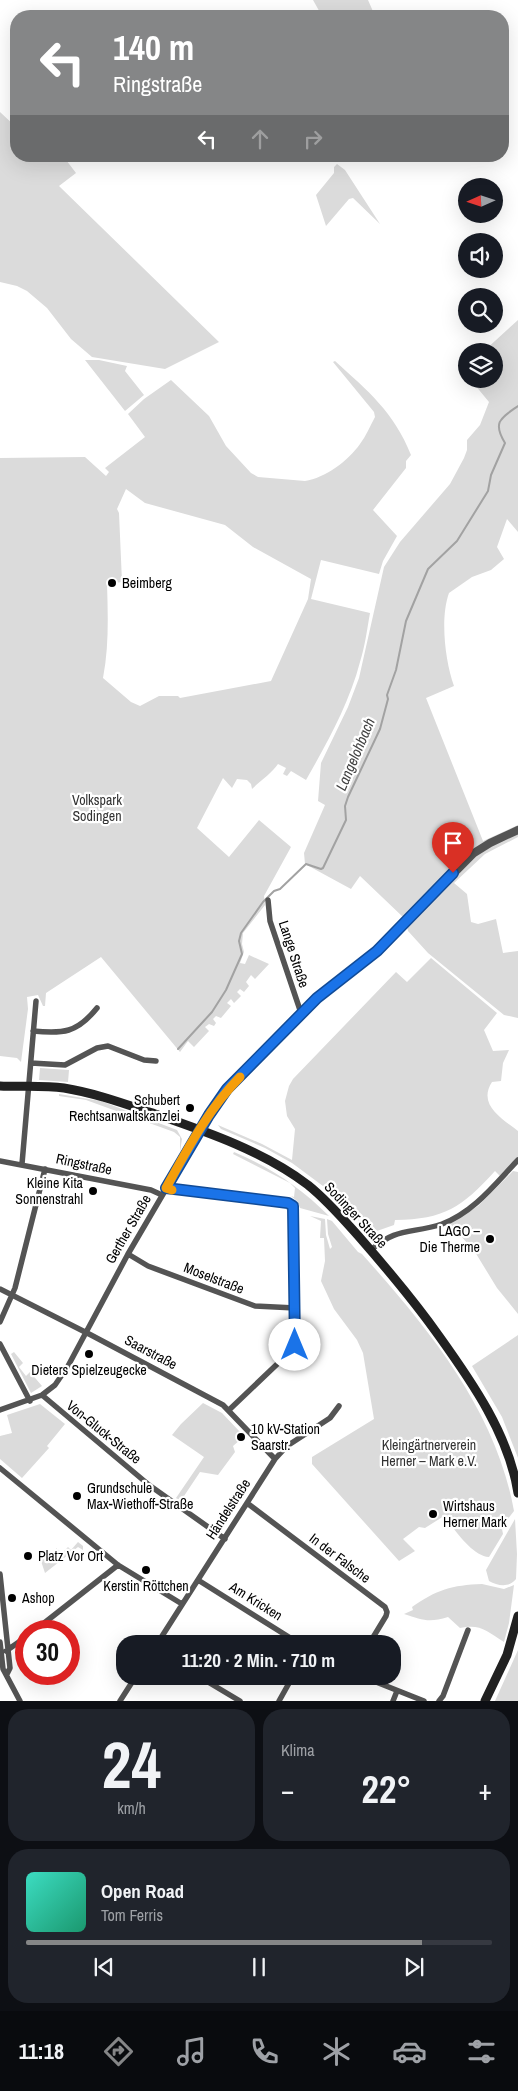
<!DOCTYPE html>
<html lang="de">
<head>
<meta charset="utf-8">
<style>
	:root { --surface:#171b24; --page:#20242c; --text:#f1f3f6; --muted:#9ea1a6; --line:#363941; --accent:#858687 }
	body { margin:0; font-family:"Archivo Narrow",sans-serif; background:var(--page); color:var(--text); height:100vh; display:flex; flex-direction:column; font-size:19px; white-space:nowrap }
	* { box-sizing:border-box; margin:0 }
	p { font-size:16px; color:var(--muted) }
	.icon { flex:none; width:28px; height:28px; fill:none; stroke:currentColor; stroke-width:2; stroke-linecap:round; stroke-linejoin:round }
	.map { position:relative; height:1701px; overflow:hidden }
	.details { display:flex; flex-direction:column; gap:8px; padding:8px; background:#0d0f14; flex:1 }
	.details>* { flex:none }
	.banner { position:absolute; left:10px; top:10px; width:499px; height:152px; border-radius:20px; box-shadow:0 5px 20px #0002; background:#858687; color:#fff; overflow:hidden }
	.needle { width:32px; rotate:267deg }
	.controls { position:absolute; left:458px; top:178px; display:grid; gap:10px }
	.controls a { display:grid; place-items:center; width:45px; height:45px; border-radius:50%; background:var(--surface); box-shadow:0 5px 20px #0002; font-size:25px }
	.speed { position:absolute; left:15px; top:1620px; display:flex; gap:10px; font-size:25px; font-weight:700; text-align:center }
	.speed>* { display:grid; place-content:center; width:65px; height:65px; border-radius:50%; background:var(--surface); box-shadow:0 5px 20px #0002; line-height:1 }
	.speed .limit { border:8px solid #d22; background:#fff; color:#111 }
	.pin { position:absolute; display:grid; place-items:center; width:42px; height:42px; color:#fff; margin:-51px -21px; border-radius:50% 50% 50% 0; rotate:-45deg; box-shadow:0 0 5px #0007 }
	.pin .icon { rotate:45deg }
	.me { position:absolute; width:55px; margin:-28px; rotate:0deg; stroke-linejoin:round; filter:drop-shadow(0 0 4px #0008) }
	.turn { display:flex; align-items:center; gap:18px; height:105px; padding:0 20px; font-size:22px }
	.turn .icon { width:65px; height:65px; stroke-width:2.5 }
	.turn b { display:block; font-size:35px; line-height:42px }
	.lanes { display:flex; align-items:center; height:48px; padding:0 20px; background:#0003; justify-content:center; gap:25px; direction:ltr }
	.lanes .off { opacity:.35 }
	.big { font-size:38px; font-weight:800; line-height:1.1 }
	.details .card { flex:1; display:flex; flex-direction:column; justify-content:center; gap:8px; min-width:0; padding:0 18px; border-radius:20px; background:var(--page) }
	.details .dial { align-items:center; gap:0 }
	.dial b { font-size:65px; line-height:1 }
	.song { display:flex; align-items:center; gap:15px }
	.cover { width:60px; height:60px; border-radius:8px; background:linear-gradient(135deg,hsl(170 70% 55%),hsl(160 70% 35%)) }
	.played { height:5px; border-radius:2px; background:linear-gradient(90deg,var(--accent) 85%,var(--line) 85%) }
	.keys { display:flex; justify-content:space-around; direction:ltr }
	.heat { display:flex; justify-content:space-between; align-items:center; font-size:28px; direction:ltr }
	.details .tiles { flex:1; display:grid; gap:8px; grid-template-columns:1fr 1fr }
	.card:last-child { grid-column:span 2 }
	.trip { position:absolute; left:116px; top:1635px; width:285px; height:50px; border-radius:20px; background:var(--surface); box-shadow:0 5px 20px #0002; font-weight:800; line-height:50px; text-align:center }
	.tab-bar { display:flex; height:80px; justify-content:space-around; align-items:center; background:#090b0e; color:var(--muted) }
	.tab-bar .icon { width:35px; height:35px }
	.tab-bar .on { color:var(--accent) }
	.tab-bar b { font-size:22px; color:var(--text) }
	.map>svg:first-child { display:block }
</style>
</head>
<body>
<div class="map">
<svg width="518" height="1701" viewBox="0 0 518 1701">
	<rect width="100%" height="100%" fill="#fff"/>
	<path fill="#dbdbdb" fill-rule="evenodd" d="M313,0H368L375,16H322Z
		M0,112L16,127V156H63L76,173L59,186L219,342L165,369L92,357L71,339L47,308L27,291L17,286L0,282Z
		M337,164L345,170L380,224L353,198L349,199L326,226L316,195L334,173V167Z
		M518,320V532L507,519L497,547L504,559L491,570L472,577L449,593C440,618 445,661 454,686L426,698L483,841L518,825V837L485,854L454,883L467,894L471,922L478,924L496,919L503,953L518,951V1018L504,1015L428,953L408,931L407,926L451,881L446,876L404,918L360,876L351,889L305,864L304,853L325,805L318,801L321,763L348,707L359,678L384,567L400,542L450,484L464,458L467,450V440L480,425L489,402L470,379H494V351H484Z
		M85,360H99L127,366L125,371L144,395L125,411Z
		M335,361C368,391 394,412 411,455L406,461V468L373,510L397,536L383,561L379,574L321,560L311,599L370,613C367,630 365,646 360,662C349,704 327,743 306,780L291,771L287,776L283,774L286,768L278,764C272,773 260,781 252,789L251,784L247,780L237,779L232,788L223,778L197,828L229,857L259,820L291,847L264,896L265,905L243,933L242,944L244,952L240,963L245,964L249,955L269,964L255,979L251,975L246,982L249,986L244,992L240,989L237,992L241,996L234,1003L231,999L227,1003L231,1006L221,1018L216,1016L213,1019L216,1023L214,1026L209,1024L205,1027L209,1031L194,1047L188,1041L180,1052L101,957L46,993L45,1006H43L38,995L27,997L28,1009L21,1062L17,1058L0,1056V458L85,457L106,476L109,472L105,468L145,437L128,414L144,399L171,380L209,416L226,446L251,473L258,477L305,481C325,478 348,461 360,444C366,436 370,426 375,417L374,412L333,362ZM126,489L145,503L225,525L253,547L311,579L308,599L271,681L180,698L178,696H159L140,706L131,702L103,678C109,647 108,615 107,584L122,582L119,513L117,509Z
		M431,958L497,1013L484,1030L493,1051L509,1050L503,1063L501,1081L492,1082C477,1105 503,1119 518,1131V1158L500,1176L495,1171C461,1208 445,1219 395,1220L394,1225L374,1232L361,1223L327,1189L292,1163L265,1148L221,1129L218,1125L262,1144L292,1160L295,1129L287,1116L285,1101L289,1086L293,1079L396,972L407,982Z
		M40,1068L69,1070L68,1082L39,1080Z
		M59,1094L101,1101L177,1130L182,1139L180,1152V1137L174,1132L86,1100L59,1096Z
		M234,1152C272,1168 301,1188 329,1216L300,1208L297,1201L291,1196L294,1197L295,1188L290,1183L233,1154Z
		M513,1171L518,1172V1314L497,1288L475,1252L453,1227L448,1224L478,1206Z
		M310,1216L325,1219L326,1235L330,1249L332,1247L328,1234L327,1219L332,1221L358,1252L362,1254C428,1328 496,1410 514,1511L507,1520L501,1524L503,1534L489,1557C472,1556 454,1529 444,1516L425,1528L419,1527L403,1539L415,1551L399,1561L312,1464V1457L374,1419L363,1353L357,1340L334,1309L321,1281L325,1261L324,1238H320L321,1221Z
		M518,1335V1458L502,1417L472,1366Z
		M14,1352L23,1363L19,1367L26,1376L30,1372L42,1386L31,1393L11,1354Z
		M203,1403L222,1413L241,1433L238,1437L240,1440L233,1446L235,1452L218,1475L200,1472L180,1502L176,1498L204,1457L172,1435L181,1424Z
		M40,1404L65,1424L47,1446L49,1448L22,1478L0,1459V1436L12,1433L7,1415Z
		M515,1519L517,1554L516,1579C509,1588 498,1586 489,1581L486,1570Z
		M78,1542L83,1546V1550L78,1547L45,1573L40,1558L56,1554V1548L62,1553L68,1547L71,1550Z
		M482,1584L504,1589L514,1585L509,1623L504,1642C486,1631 481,1624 460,1628L448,1617C429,1623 422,1620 404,1614L413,1610L412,1607C436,1590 452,1585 482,1584Z
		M518,1650V1701H495Z"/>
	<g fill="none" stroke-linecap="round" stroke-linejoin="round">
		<path stroke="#a2a2a2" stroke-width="2" d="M178,1049L212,1012L226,990L242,954L239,941L241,933L263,902L274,891L280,889L306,864L321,869L323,868L346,820L345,806L348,797L380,729L388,699L387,695L396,670L406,621L428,569L457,541L488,491L491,475L505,443C492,422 501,418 518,406"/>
		<path stroke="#545454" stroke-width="5.5" d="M268,900L270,921L301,1013
			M33,1031C63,1034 77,1033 97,1008
			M31,1063L65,1065L97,1048L108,1046L144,1060L156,1061
			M0,1161L151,1190L162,1195
			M22,1164L36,1001
			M166,1188L288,1203L293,1206L294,1211L295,1345L293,1349L229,1410
			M371,1250C396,1227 412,1234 442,1224C474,1212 495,1184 518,1160
			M128,1254L148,1266L255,1306L295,1308
			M0,1289L91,1335L223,1405L275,1459
			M0,1322L15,1288L45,1169
			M0,1344L30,1401
			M42,1395L149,1485L225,1539
			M0,1410L42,1395L55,1385L68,1366L128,1254L200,1131
			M0,1468L118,1565L182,1604
			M247,1503L385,1607L387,1612L386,1616L369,1644
			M0,1574L10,1668L7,1674
			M198,1580L300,1644
			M34,1631L118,1565
			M0,1642L3,1669L20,1701
			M157,1644L275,1459L287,1446L330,1418L339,1406
			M6,1651L26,1637
			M198,1676L240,1701
			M361,1676L424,1701
			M120,1701L136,1676
			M279,1701L293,1676
			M393,1701L397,1691
			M439,1701L443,1696L468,1630"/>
		<path stroke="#545454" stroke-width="8" d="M200,1131L227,1089L301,1013L317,998L377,951L474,853L490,843L518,830"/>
		<path stroke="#212121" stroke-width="9" d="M0,1086C21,1087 43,1085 64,1088C95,1093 125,1104 155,1114C207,1132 263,1151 308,1185C328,1201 344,1220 361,1239C388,1270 415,1302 439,1336C472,1382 509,1435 518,1493
			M485,1701L507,1655L518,1616"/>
	</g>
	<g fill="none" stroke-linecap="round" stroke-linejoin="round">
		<defs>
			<path id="route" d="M295,1345L293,1206L288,1203L166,1188L209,1115L227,1089L317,998L377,951L453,873"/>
		</defs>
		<use href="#route" stroke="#114b97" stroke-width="12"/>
		<use href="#route" stroke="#1a73e8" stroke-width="9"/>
		<path stroke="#f59e0b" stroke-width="9" d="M172,1190L166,1188C187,1150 209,1108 240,1077"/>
	</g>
	<g fill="#000" stroke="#fff" stroke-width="2">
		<circle cx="112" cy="583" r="5"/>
		<circle cx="190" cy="1108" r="5"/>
		<circle cx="93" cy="1191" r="5"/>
		<circle cx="490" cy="1239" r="5"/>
		<circle cx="89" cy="1354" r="5"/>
		<circle cx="241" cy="1437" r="5"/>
		<circle cx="77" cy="1496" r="5"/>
		<circle cx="433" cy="1514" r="5"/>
		<circle cx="28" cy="1556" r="5"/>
		<circle cx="146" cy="1570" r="5"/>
		<circle cx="12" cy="1598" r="5"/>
	</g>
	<g text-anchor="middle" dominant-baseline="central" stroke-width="4.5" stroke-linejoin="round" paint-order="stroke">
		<g font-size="14" fill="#000" stroke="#fff" text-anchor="start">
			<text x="122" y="583">Beimberg</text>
			<text x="180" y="1100" text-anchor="end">Schubert<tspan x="180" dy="16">Rechtsanwaltskanzlei</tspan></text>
			<text x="83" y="1183" text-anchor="end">Kleine Kita<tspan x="83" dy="16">Sonnenstrahl</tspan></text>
			<text x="480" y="1231" text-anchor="end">LAGO –<tspan x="480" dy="16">Die Therme</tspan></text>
			<text x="89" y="1370" text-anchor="middle">Dieters Spielzeugecke</text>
			<text x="251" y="1429">10 kV-Station<tspan x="251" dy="16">Saarstr.</tspan></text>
			<text x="87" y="1488">Grundschule<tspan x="87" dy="16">Max-Wiethoff-Straße</tspan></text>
			<text x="443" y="1506">Wirtshaus<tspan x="443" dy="16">Herner Mark</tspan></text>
			<text x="38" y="1556">Platz Vor Ort</text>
			<text x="146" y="1586" text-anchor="middle">Kerstin Röttchen</text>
			<text x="22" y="1598">Ashop</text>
		</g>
		<g font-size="14" fill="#323232" stroke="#fff">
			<text x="97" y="800">Volkspark<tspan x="97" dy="16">Sodingen</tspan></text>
			<text x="429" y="1445">Kleingärtnerverein<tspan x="429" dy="16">Herner – Mark e.V.</tspan></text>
		</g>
		<g font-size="14" fill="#000" stroke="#fff">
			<text transform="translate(294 954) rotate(72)">Lange Straße</text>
			<text transform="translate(84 1164) rotate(12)">Ringstraße</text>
			<text transform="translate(356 1215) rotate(47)">Sodinger Straße</text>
			<text transform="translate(128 1229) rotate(-60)">Gerther Straße</text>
			<text transform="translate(214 1278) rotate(21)">Moselstraße</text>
			<text transform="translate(151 1352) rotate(28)">Saarstraße</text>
			<text transform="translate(104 1432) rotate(39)">Von-Gluck-Straße</text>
			<text transform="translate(228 1509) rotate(-57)">Händelstraße</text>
			<text transform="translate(340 1558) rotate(37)">In der Falsche</text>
			<text transform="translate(256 1601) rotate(32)">Am Kricken</text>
		</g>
		<g font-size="15" font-style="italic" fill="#434343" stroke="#fff">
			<text transform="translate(355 754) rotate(-67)">Langelohbach</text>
		</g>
	</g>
</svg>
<div class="controls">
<a><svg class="needle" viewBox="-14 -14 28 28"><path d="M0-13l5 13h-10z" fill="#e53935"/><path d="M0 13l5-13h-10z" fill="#9ea1a6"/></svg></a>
<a><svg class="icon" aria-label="sound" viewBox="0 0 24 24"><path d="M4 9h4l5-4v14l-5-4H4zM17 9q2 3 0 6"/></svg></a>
<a><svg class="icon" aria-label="search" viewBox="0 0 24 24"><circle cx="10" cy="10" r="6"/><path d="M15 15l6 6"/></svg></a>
<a><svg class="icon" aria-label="layers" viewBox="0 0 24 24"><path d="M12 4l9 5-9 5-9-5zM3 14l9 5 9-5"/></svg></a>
</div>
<div class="speed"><div class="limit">30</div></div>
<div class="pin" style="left:453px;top:873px;background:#d93025"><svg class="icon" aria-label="arrive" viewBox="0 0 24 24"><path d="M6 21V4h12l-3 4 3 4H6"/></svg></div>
<svg class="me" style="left:295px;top:1345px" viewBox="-20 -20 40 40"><circle r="19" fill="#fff"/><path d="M0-13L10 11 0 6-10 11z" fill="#1a73e8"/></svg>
<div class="trip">11:20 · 2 Min. · 710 m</div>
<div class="banner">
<div class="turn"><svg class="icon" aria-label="left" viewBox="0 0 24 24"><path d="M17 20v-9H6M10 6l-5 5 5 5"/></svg><div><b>140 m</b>Ringstraße</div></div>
<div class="lanes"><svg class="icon" aria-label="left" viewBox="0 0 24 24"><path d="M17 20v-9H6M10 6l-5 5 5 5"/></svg><svg class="icon off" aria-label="ahead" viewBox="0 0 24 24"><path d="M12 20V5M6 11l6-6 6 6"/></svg><svg class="icon off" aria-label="right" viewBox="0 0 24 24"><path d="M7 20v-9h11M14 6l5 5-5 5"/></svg></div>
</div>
</div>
<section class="details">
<div class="tiles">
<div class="card dial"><b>24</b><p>km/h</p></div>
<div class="card"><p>Klima</p>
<div class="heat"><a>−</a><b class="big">22°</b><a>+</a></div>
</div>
<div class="card">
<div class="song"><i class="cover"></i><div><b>Open Road</b><p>Tom Ferris</p></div></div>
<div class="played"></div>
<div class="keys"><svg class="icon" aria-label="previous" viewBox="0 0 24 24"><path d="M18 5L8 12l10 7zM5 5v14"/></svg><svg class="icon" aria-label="pause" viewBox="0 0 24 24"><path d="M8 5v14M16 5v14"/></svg><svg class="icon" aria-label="next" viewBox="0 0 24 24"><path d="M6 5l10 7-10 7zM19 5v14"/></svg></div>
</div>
</div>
</section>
<nav class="tab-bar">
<b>11:18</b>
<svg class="icon on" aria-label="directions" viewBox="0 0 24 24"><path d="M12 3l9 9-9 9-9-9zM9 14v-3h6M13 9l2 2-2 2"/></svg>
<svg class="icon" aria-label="music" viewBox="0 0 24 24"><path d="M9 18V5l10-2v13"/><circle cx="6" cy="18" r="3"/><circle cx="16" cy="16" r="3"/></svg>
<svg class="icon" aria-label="phone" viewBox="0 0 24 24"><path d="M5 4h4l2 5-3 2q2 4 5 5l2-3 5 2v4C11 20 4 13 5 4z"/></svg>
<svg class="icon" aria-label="climate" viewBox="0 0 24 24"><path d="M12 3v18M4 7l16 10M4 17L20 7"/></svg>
<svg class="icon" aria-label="car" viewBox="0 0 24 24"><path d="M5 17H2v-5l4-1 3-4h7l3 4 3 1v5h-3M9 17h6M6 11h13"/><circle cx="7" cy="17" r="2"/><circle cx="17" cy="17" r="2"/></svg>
<svg class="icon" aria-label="filters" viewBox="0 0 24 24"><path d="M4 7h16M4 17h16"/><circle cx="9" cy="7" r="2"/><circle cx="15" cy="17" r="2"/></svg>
</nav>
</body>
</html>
